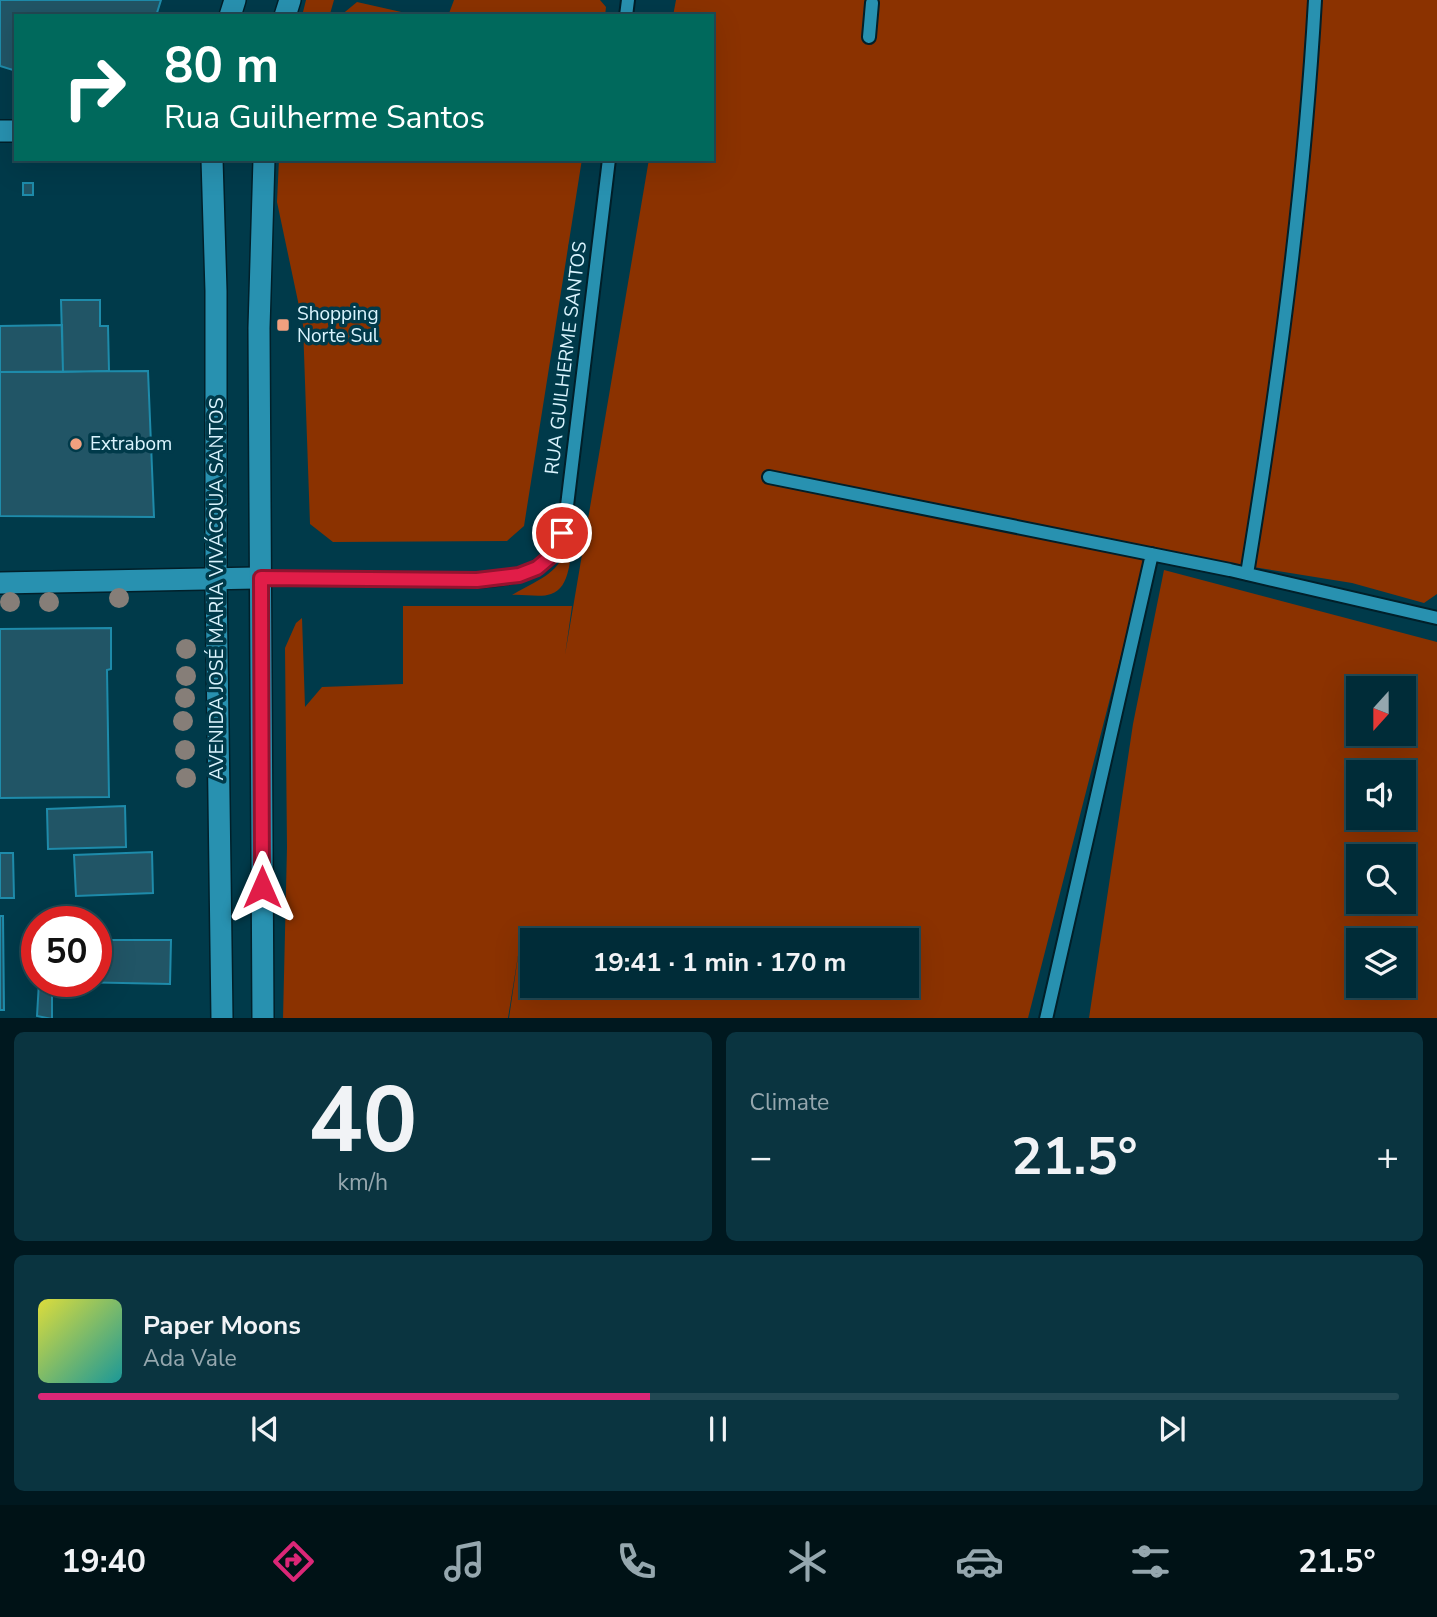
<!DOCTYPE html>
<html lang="en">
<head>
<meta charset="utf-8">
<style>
	:root { --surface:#002c38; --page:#0a3440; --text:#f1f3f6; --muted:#95a7ae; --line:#224853; --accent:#db2777 }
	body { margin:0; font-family:"Nunito Sans",sans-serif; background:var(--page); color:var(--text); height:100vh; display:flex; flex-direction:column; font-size:26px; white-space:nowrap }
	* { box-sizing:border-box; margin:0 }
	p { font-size:23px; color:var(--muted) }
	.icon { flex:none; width:38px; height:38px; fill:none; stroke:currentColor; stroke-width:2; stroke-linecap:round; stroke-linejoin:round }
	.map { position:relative; height:1018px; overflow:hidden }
	.sheet { display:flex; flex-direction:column; gap:14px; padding:14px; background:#00181f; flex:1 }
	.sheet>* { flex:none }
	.top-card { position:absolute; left:14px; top:14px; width:700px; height:147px; border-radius:0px; box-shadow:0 7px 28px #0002,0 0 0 2px var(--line); background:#00695c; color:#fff; overflow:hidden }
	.needle { width:46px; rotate:201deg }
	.buttons { position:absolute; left:1346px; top:676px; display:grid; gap:14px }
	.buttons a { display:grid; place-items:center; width:70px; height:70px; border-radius:0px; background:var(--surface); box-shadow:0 7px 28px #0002,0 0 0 2px var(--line); font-size:35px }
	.speed { position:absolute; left:21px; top:906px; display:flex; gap:14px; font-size:35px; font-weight:700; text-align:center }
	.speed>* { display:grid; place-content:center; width:91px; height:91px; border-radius:50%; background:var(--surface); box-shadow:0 7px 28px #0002,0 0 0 2px var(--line); line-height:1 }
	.speed .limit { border:10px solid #d22; background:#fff; color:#111 }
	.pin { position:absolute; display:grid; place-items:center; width:60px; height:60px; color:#fff; margin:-30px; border:4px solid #fff; border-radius:50%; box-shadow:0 2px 7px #0007 }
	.me { position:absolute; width:77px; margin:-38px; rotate:0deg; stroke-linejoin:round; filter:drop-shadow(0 0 5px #0008) }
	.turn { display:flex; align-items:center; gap:24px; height:147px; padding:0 35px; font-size:32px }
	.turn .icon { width:91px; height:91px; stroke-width:2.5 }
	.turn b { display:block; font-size:49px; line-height:60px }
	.big { font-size:52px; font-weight:700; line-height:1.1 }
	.sheet .card { flex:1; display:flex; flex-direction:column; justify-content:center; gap:10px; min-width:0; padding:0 24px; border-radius:10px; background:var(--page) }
	.sheet .dial { align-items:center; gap:0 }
	.dial b { font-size:91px; line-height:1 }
	.song { display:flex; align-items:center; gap:21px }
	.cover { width:84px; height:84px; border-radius:10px; background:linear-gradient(135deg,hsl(60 70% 55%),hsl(180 70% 35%)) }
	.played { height:7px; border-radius:4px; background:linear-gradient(90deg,var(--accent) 45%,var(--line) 45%) }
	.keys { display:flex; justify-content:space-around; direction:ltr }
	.heat { display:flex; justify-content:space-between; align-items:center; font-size:38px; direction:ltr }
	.sheet .tiles { flex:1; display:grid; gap:14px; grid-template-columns:1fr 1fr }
	.card:last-child { grid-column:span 2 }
	.trip { position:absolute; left:520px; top:928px; width:399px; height:70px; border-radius:0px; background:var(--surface); box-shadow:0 7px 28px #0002,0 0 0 2px var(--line); font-weight:700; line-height:70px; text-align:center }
	.menu { display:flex; height:112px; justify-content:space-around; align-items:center; background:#001216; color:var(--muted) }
	.menu .icon { width:49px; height:49px }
	.menu .selected { color:var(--accent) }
	.menu b { font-size:32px; color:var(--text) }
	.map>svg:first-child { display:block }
</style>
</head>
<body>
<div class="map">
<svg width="1437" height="1019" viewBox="0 0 1437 1019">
	<rect width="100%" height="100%" fill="#003a4a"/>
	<path fill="#8b3200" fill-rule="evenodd" d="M306,0H334L330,14L333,16H302Z
		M454,0H600L606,7L605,16H448Z
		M676,0H1437V594L1424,603L1352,583L1148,550L1028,1018H509L520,943L508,1018L283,1019L287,847L285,648L296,623L302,618L305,707L322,687L403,684V606H572L565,655L649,159H712V16H673ZM532,940H906V985H532Z
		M357,2L419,16H340Z
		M279,159H582L524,526L507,541L333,542L310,524L303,325L277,202Z
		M573,539C570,555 571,588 551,594C541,598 523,594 512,595C546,575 555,577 573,539Z
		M1164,570L1437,642V1018H1089L1133,724ZM1358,688H1404V733H1358ZM1358,772H1404V817H1358ZM1358,856H1404V901H1358ZM1358,940H1404V985H1358Z"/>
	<path fill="#215566" stroke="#1e8baa" stroke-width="2" d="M0,0H161L156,16H16V71L0,66Z
		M23,183H33V195H23Z
		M61,300H100V326H108L109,371L63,372Z
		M62,325L63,372H0V326Z
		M148,371L154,517L0,516V372Z
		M111,628V669L107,670L109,797L0,798V629Z
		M125,806L126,847L48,849L47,809Z
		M152,852L153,893L76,896L74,855Z
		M0,853H13L14,898H0Z
		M0,916H3L4,1010H0Z
		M96,940H171L170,984L74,982H96Z
		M39,982H52V1019L37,1016Z"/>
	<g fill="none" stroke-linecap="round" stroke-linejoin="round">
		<defs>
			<path id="lane" d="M626,16L628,0
				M869,37L872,3
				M769,477L1230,570L1437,618
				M1247,574C1278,384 1304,193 1315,0
				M260,578C310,578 360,579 410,579C447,580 503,586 537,568C557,557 561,534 566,514L609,159
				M1046,1019L1152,554"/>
			<path id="street" d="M0,131H16
				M0,583L260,578"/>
			<path id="secondary" d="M230,16L235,0
				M285,16L290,0
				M212,159L216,291V580L222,1019
				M263,1019L259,328L264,159"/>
		</defs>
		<use href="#lane" stroke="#011f29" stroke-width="16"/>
		<use href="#street" stroke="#011f29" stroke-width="24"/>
		<use href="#secondary" stroke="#011f29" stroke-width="24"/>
		<use href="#lane" stroke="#2891b0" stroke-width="12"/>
		<use href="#street" stroke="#2891b0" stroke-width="21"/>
		<use href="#secondary" stroke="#2891b0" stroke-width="21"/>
	</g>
	<g fill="#867e78">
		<circle cx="119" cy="598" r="10"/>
		<circle cx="10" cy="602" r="10"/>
		<circle cx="49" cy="602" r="10"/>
		<circle cx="186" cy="649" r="10"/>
		<circle cx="186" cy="676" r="10"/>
		<circle cx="185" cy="698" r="10"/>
		<circle cx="183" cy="721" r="10"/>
		<circle cx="185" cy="750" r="10"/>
		<circle cx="186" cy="778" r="10"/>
	</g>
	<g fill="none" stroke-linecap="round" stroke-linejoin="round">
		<defs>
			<path id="route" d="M262,887L261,578L477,580L519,575L537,568L550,557L562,533"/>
		</defs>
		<use href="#route" stroke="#92132f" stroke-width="18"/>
		<use href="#route" stroke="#e11d48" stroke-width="12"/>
	</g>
	<g fill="#f2a07f" stroke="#003a4a" stroke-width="2.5">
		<rect x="276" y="318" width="14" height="14" rx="3.5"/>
		<circle cx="76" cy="444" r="7"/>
	</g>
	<g text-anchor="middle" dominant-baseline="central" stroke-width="7" stroke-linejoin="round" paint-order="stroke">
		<g font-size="19" fill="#daf4fe" stroke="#003a4a" text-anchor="start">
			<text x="297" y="314">Shopping<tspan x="297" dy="22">Norte Sul</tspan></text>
			<text x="90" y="444">Extrabom</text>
		</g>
		<g font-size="19" fill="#daf4fe" stroke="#003a4a">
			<text transform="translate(566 358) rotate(-83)">RUA GUILHERME SANTOS</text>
			<text transform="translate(217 589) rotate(-90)">AVENIDA JOSÉ MARIA VIVÁCQUA SANTOS</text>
		</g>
	</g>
</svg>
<div class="buttons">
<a><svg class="needle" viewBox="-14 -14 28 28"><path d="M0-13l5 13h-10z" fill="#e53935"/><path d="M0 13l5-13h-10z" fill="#95a7ae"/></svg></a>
<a><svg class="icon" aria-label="sound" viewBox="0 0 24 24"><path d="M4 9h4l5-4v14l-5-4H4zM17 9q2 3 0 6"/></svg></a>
<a><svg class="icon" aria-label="search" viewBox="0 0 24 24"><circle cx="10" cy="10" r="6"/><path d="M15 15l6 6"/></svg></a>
<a><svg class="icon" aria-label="layers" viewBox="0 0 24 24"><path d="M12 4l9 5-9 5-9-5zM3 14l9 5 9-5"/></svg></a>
</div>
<div class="speed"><div class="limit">50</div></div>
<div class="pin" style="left:562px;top:533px;background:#d93025"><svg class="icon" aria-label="arrive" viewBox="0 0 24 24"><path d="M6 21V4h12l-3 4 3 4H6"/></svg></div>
<svg class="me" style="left:262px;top:887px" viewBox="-20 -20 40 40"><path d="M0-17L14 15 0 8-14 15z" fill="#e11d48" stroke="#fff" stroke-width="4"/></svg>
<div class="trip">19:41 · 1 min · 170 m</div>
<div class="top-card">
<div class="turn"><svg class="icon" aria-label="right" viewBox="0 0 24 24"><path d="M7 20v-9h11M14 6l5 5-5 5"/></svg><div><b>80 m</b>Rua Guilherme Santos</div></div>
</div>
</div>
<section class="sheet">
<div class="tiles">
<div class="card dial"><b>40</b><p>km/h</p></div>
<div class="card"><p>Climate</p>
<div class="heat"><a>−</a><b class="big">21.5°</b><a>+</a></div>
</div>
<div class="card">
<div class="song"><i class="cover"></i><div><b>Paper Moons</b><p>Ada Vale</p></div></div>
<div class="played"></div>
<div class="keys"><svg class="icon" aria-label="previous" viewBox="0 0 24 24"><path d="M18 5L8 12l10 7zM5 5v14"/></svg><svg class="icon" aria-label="pause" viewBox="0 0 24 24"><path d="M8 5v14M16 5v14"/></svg><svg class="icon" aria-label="next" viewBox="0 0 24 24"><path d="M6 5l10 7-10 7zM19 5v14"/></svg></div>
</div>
</div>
</section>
<nav class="menu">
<b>19:40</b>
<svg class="icon selected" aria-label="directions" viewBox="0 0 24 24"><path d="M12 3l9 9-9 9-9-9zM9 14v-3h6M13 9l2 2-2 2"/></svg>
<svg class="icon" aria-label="music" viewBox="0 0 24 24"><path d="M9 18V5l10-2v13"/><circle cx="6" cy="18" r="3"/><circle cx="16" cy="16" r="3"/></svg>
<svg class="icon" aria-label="phone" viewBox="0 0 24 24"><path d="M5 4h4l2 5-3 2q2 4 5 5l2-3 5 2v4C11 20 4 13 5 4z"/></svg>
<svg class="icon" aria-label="climate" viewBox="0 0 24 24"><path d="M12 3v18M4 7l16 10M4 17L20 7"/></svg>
<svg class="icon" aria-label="car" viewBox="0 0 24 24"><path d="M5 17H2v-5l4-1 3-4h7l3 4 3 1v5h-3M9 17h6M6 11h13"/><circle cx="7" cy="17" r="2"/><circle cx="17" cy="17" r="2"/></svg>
<svg class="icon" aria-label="filters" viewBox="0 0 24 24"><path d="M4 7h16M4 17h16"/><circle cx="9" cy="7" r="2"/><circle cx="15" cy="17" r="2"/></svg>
<b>21.5°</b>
</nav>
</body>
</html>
